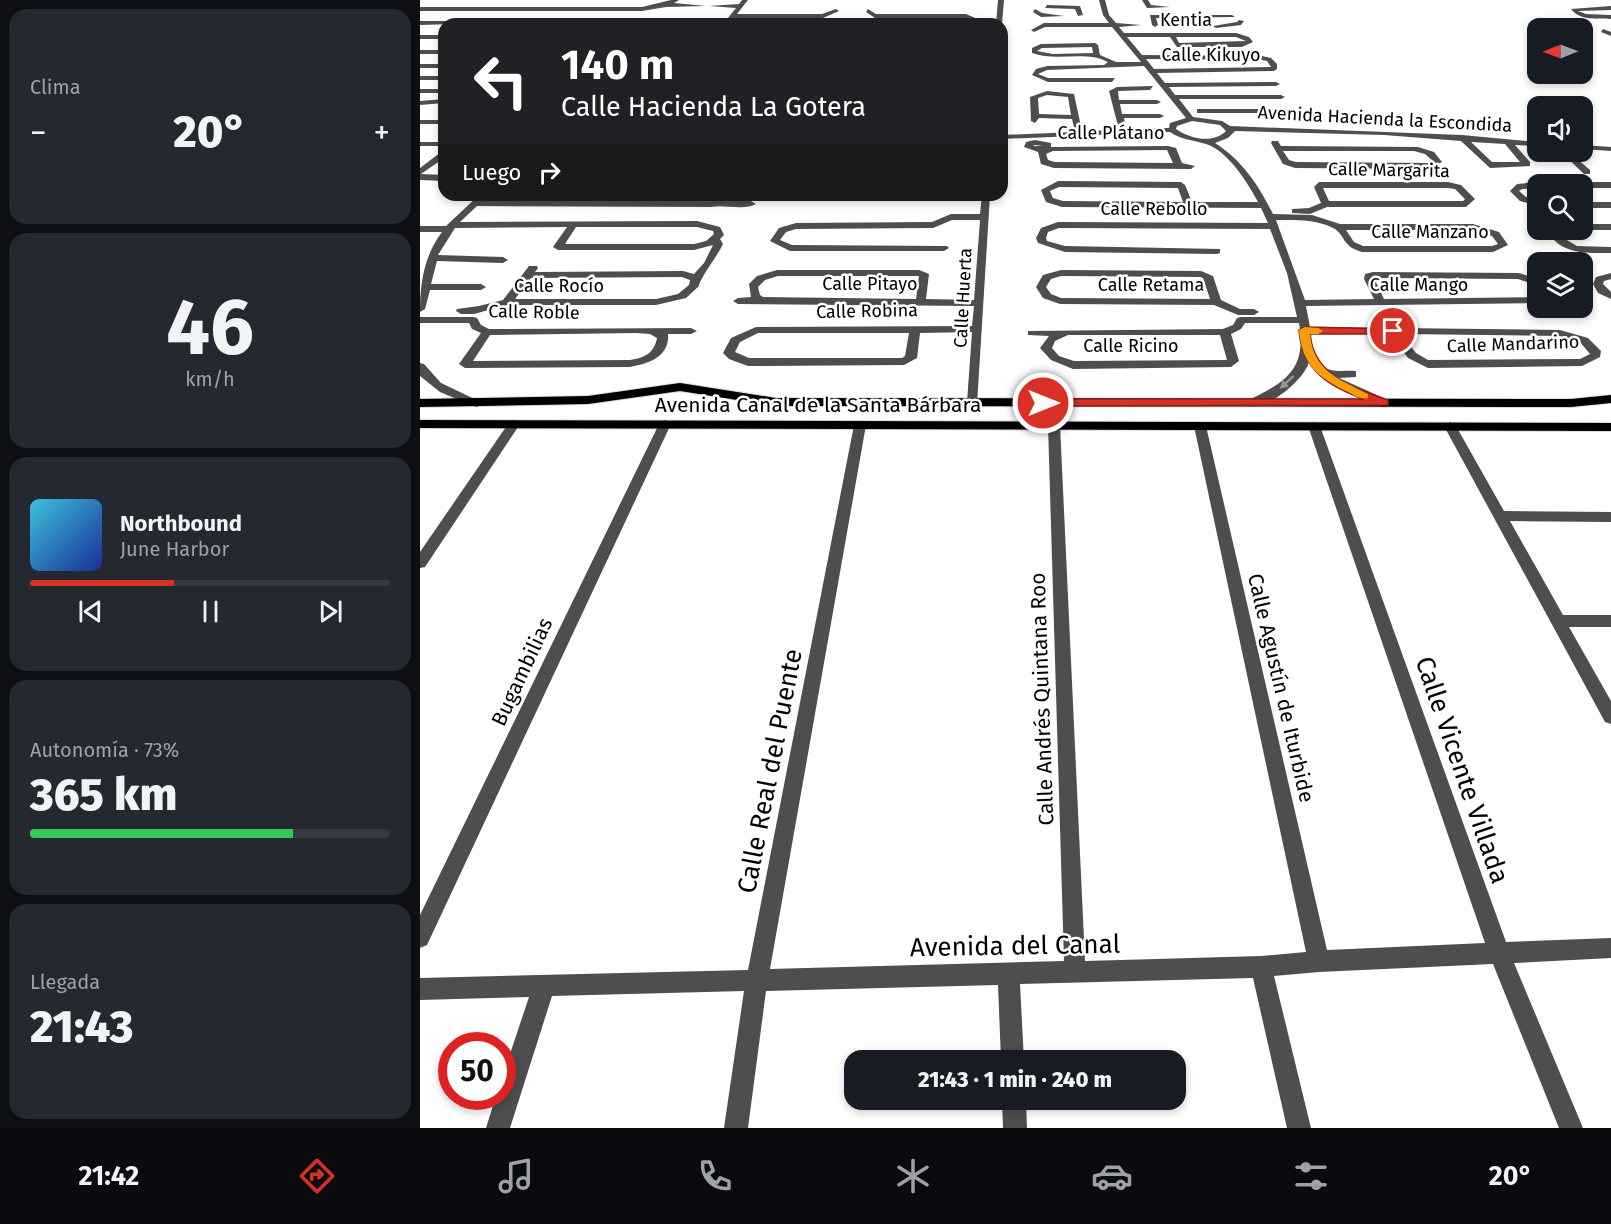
<!DOCTYPE html>
<html lang="es">
<head>
<meta charset="utf-8">
<style>
	:root { --surface:#171b24; --page:#242831; --text:#f1f3f6; --muted:#9ea1a6; --line:#363941; --accent:#d93025 }
	body { margin:0; font-family:"Fira Sans",sans-serif; background:var(--page); color:var(--text); height:100vh; display:flex; flex-direction:column; font-size:22px; white-space:nowrap }
	* { box-sizing:border-box; margin:0 }
	p { font-size:20px; color:var(--muted) }
	.icon { flex:none; width:33px; height:33px; fill:none; stroke:currentColor; stroke-width:2; stroke-linecap:round; stroke-linejoin:round }
	.map { position:relative; flex:1; overflow:hidden }
	.side { display:flex; flex-direction:column; gap:9px; padding:9px; background:#0d0f14; width:420px }
	.side>* { flex:none }
	.hud { position:absolute; left:18px; top:18px; width:570px; height:183px; border-radius:18px; box-shadow:0 3px 9px #0003; background:#202124; color:#fff; overflow:hidden }
	.needle { width:39px; rotate:269deg }
	.buttons { position:absolute; left:1107px; top:18px; display:grid; gap:12px }
	.buttons a { display:grid; place-items:center; width:66px; height:66px; border-radius:12px; background:var(--surface); box-shadow:0 3px 9px #0003; font-size:30px }
	.speed { position:absolute; left:18px; top:1032px; display:flex; gap:12px; font-size:30px; font-weight:700; text-align:center }
	.speed>* { display:grid; place-content:center; width:78px; height:78px; border-radius:50%; background:var(--surface); box-shadow:0 3px 9px #0003; line-height:1 }
	.speed .limit { border:9px solid #d22; background:#fff; color:#111 }
	.pin { position:absolute; display:grid; place-items:center; width:51px; height:51px; color:#fff; margin:-26px; border:3px solid #fff; border-radius:50%; box-shadow:0 2px 6px #0007 }
	.me { position:absolute; width:66px; margin:-33px; rotate:90deg; stroke-linejoin:round; filter:drop-shadow(0 0 4px #0008) }
	.turn { display:flex; align-items:center; gap:21px; height:126px; padding:0 24px; font-size:27px }
	.turn .icon { width:78px; height:78px; stroke-width:2.5 }
	.turn b { display:block; font-size:42px; line-height:51px }
	.then { display:flex; align-items:center; height:57px; padding:0 24px; background:#0003; gap:12px; font-size:22px }
	.big { font-size:45px; font-weight:800; line-height:1.1 }
	.side .tile { flex:1; display:flex; flex-direction:column; justify-content:center; gap:9px; min-width:0; padding:0 21px; border-radius:18px; background:var(--page) }
	.side .dial { align-items:center; gap:0 }
	.dial b { font-size:78px; line-height:1 }
	.song { display:flex; align-items:center; gap:18px }
	.cover { width:72px; height:72px; border-radius:9px; background:linear-gradient(135deg,hsl(190 70% 55%),hsl(230 70% 35%)) }
	.played { height:6px; border-radius:3px; background:linear-gradient(90deg,var(--accent) 40%,var(--line) 40%) }
	.keys { display:flex; justify-content:space-around; direction:ltr }
	.heat { display:flex; justify-content:space-between; align-items:center; font-size:33px; direction:ltr }
	.charge { height:9px; border-radius:4px; background:linear-gradient(90deg,#34c759 73%,var(--line) 0) }
	.trip { position:absolute; left:424px; top:1050px; width:342px; height:60px; border-radius:18px; background:var(--surface); box-shadow:0 3px 9px #0003; font-weight:800; line-height:60px; text-align:center }
	.menu { display:flex; height:96px; justify-content:space-around; align-items:center; background:#090b0e; color:var(--muted) }
	.menu .icon { width:42px; height:42px }
	.menu .current { color:var(--accent) }
	.menu b { font-size:27px; color:var(--text) }
	main { display:flex; flex:1; min-height:0 }
	.map>svg:first-child { display:block }
</style>
</head>
<body>
<main>
<section class="side">
<div class="tile"><p>Clima</p>
<div class="heat"><a>−</a><b class="big">20°</b><a>+</a></div>
</div>
<div class="tile dial"><b>46</b><p>km/h</p></div>
<div class="tile">
<div class="song"><i class="cover"></i><div><b>Northbound</b><p>June Harbor</p></div></div>
<div class="played"></div>
<div class="keys"><svg class="icon" aria-label="previous" viewBox="0 0 24 24"><path d="M18 5L8 12l10 7zM5 5v14"/></svg><svg class="icon" aria-label="pause" viewBox="0 0 24 24"><path d="M8 5v14M16 5v14"/></svg><svg class="icon" aria-label="next" viewBox="0 0 24 24"><path d="M6 5l10 7-10 7zM19 5v14"/></svg></div>
</div>
<div class="tile"><p>Autonomía · 73%</p><b class="big">365 km</b><div class="charge"></div></div>
<div class="tile"><p>Llegada</p><b class="big">21:43</b></div>
</section>
<div class="map">
<svg width="1191" height="1128" viewBox="0 0 1191 1128">
	<rect width="100%" height="100%" fill="#fff"/>
	<g fill="none" stroke-linecap="round" stroke-linejoin="round">
		<defs>
			<path id="major" d="M260,383L356,398L1151,399L1191,395V403L1151,407L356,406L260,391L168,404L0,407V399L168,396Z
				M0,420L1191,423V431L0,428Z"/>
		</defs>
		<use href="#major" stroke="#dbdbdb" stroke-width="2"/>
		<path fill="#4e4e4e" fill-rule="evenodd" d="M251,0H259L254,3L286,6L246,7L222,11H0V7H222Z
			M322,0H328L317,14H402L416,9L419,11L403,18H314L309,24H303L316,8L289,6L319,4Z
			M578,0H584L582,24H576Z
			M679,0H685L689,15L696,23L721,25L699,27L704,33H816L829,37L833,42L822,47H757L750,37H707L722,55L842,56L851,58L857,64V69L854,71L737,73L745,83L856,82L860,84L856,86L749,87L755,95H861L865,97L861,99H759L773,117L802,121L810,126L1042,135L1118,142V146L1095,145L1110,162V166L1070,168L1041,141L964,135L815,131L808,138L795,143C823,161 839,186 853,214L892,215L920,224H1053L1079,232L1088,245L1073,252H942C921,246 926,235 913,228C896,219 875,220 856,220L885,300L954,299L944,279L945,274L953,272L1099,273L1118,279V286L1098,279L954,278L964,299L1118,297V303L886,306L890,327L1140,330L1168,338L1181,351L1180,357L1162,366L1008,368L988,358L970,334L891,333C891,346 897,367 911,370C919,372 928,370 936,371V377L919,378L968,400L970,403L968,406L964,407C935,399 907,384 889,362C884,380 848,410 829,406L827,403L829,400C866,382 887,369 879,323H825L821,329L811,334L819,361L811,367L653,369L631,360L620,348L629,336L608,335V331L803,329L813,325L817,318L821,317H877L867,273L850,229L639,228L628,232L626,238L627,241L645,246L800,249V253L797,254L645,252L618,243L616,238L621,228L638,222L848,223L841,208L642,207L626,202L621,190L638,181L761,182L765,185L772,202H838C828,183 808,151 786,144C773,140 762,140 750,132L582,139V135L655,132L652,119L619,118L615,123L611,121L610,97L627,91L654,94L662,131L699,130L689,91L697,87L733,86L730,90L698,91L699,100H737L741,102L737,104H700L702,114H740L744,116L740,118H704L706,129L749,128L750,123L766,118L724,66L627,70L618,74L628,78H695L692,82H628L612,75L616,69L627,66L684,65L688,62C666,50 636,62 612,53V48L621,44L675,43L678,45L680,55L696,62H721L692,27H625L614,32L611,30L624,23H689L683,15ZM756,37H816L826,41L759,43ZM672,47L673,53L633,54L617,51L622,48ZM726,59L842,60L847,61L851,67L734,69ZM627,95L648,97L651,115L619,114L618,98ZM772,121L800,125L806,131C793,144 770,139 756,129L757,126ZM1051,142L1085,144L1100,162H1072ZM639,187L758,188L763,202L643,201L633,198L630,191ZM926,230H1053L1072,236L1078,244L1072,246H943L934,242ZM981,334L1139,336L1160,342L1170,354L1160,359L1008,360L996,353ZM648,335H800L807,360L654,361L639,356L632,348L635,341Z
			M722,0H728L731,5L750,7L727,8Z
			M627,5L660,6L663,15L658,16L655,9L625,8Z
			M1191,6V10L1158,11L1166,14L1191,15V19C1177,18 1160,21 1151,9Z
			M448,9L456,14H546L560,20L557,22L545,18H455L446,12Z
			M615,9L622,13L644,16L621,17L613,12Z
			M730,15H812L815,17L736,18L738,25L735,27L732,25Z
			M819,20L824,21L821,25L796,28L793,26L817,22Z
			M0,21H64L67,23L0,25Z
			M92,21H157L160,23L90,24Z
			M203,21H265L268,23L201,24Z
			M1183,29L1191,32V36L1181,32Z
			M0,35H24V39H0Z
			M0,50H24V54H0Z
			M0,64H24V68H0Z
			M0,76H24V80H0Z
			M0,89H24V93H0Z
			M24,99V103L0,105V101Z
			M780,109H870L874,111L870,113H777V109Z
			M0,120H24V124H0Z
			M615,140L631,143V147L748,146L756,148L762,163L775,166L771,169L634,168L621,164L618,152L604,147L606,142ZM615,145L623,146H613ZM747,150L753,163L635,162L628,160L626,154L633,151Z
			M852,141H858L861,146L998,147L1014,152L1022,162L1008,169L875,168L863,164L851,143ZM863,151H994L1005,154L1013,161L1007,163L876,162L869,160Z
			M0,142H24V146H0Z
			M1162,145L1191,147V151L1162,149Z
			M21,152H24V158L1,174L24,175V181L0,180V168Z
			M1141,152H1149L1170,170V174H1164Z
			M899,182H1028L1041,185L1055,199L1046,207H907L890,214L872,213V209L889,208L901,203L894,187ZM903,188H1028L1035,189L1045,199L1043,201H909Z
			M1118,182L1122,184H1118V188L1102,189L1099,191L1106,197L1118,200V206L1100,201L1090,191L1097,184Z
			M1162,182H1191V188H1162V184H1158Z
			M59,195H65L67,197L64,200L291,201L312,195H322L316,201H331L336,204C324,211 304,204 291,207L57,206L40,222L277,221L300,227L304,235L300,239L303,244C298,255 280,278 279,286L266,298L236,305H87L54,314H41L36,311L37,309L59,306L83,300L109,266H117L118,268L115,272L263,271L274,274L284,263L293,245L274,250H138L133,247L147,227L35,228L18,255L83,257L88,260L83,263L17,261L11,284H61L66,287L61,290H10L5,309L0,312C0,283 4,256 22,232H0V226H26ZM156,227H277L293,231L294,234L286,241L274,244H145ZM262,277L270,280L269,285L258,294L236,299H95L111,278Z
			M562,195H570L557,405L553,406L547,402L552,332L500,333L497,358L484,365L328,366L309,359L303,353L311,338L336,327L552,326L554,306L318,304L313,301L318,298L331,297L329,284L337,276L357,270H499L509,274L506,299L554,300L560,220H532L513,228L376,229L366,232L360,240L372,245L527,246L529,248L524,251H370L350,241L359,228L376,223L512,222L531,214H560ZM358,276H499L496,299L343,297L340,295L338,287L345,280ZM338,333H489L485,356L482,358H329L315,352L320,342Z
			M1162,202H1191V208H1162Z
			M1162,224H1191V230H1162Z
			M1128,230H1139L1140,236L1157,246L1191,247V253C1168,253 1138,255 1128,230Z
			M641,270L781,271L793,276L801,300L820,309H834L839,312L834,315H818L794,305L640,304L623,298L616,287L623,275ZM641,276L780,277L783,278L790,299L641,298L631,294L626,287L631,279Z
			M1191,273V279L1184,281L1183,284L1191,292V299L1178,293L1173,284L1176,277Z
			M0,317H53L57,318L61,325L69,329L271,328L277,331L271,334H248C250,357 228,364 210,367L45,368L39,364L61,333L52,329L49,323H0ZM216,333L230,334L237,338C234,353 225,358 210,360L53,361L70,335Z
			M0,363L4,364L21,383L63,403L57,407L53,406L20,392L0,376Z
			M94,420L100,424L5,567L0,568V552L90,421Z
			M245,420L251,424L7,945L0,948V915L239,424Z
			M440,421L446,425L350,969L644,961L628,425L634,421L640,425L665,961L841,956L886,952L774,426L780,422L786,426L907,950L1065,943L888,426L894,422L900,426L1086,942L1191,938V958L1094,963L1163,1128H1139L1073,964L899,972L854,976L891,1128H867L833,978L600,984L604,1060H581L578,985L346,991L328,1128H304L324,991L132,996L90,1128H66L76,1096H82V1078L109,997L0,1000V978L328,970L434,425Z
			M1030,422L1036,426L1084,511L1191,512V522L1090,521L1143,615H1191V627H1149L1191,701V724L1185,722L1024,426Z
			M582,1100H606L607,1128H583Z"/>
		<use href="#major" fill="#000" fill-rule="evenodd"/>
	</g>
	<defs><path id="oneway-solid" d="M-6-.8H1V-3.2L6.5 0L1 3.2V.8H-6Z" transform="scale(1.5)"/></defs>
	<use fill="#959595" href="#oneway-solid" transform="translate(867 382) rotate(137)"/>
	<path fill="#d93025" stroke="#8d1f18" stroke-width="1.5" d="M885,327L977,329V334H890C894,376 933,388 968,400V405L623,406L618,403L623,399H944C909,387 882,370 879,330Z"/>
	<path fill="#f59e0b" d="M885,327L898,328L903,331L898,334H890C893,371 919,379 948,394V398C940,400 934,395 926,391C897,377 882,364 879,330Z"/>
	<g text-anchor="middle" dominant-baseline="central" stroke-width="5" stroke-linejoin="round" paint-order="stroke">
		<g font-size="18" fill="#000" stroke="#fff">
			<text x="766" y="20">Kentia</text>
			<text x="791" y="55">Calle Kikuyo</text>
			<text transform="translate(965 119) rotate(3)">Avenida Hacienda la Escondida</text>
			<text x="691" y="133">Calle Plátano</text>
			<text transform="translate(969 170) rotate(1)">Calle Margarita</text>
			<text x="734" y="209">Calle Rebollo</text>
			<text x="1010" y="232">Calle Manzano</text>
			<text x="450" y="284">Calle Pitayo</text>
			<text x="731" y="285">Calle Retama</text>
			<text x="999" y="285">Calle Mango</text>
			<text x="139" y="286">Calle Rocío</text>
			<text transform="translate(543 298) rotate(-87)">Calle Huerta</text>
			<text transform="translate(447 311) rotate(-1)">Calle Robina</text>
			<text transform="translate(114 312) rotate(1)">Calle Roble</text>
			<text transform="translate(1093 344) rotate(-2)">Calle Mandarino</text>
			<text x="711" y="346">Calle Ricino</text>
		</g>
		<g font-size="21" fill="#000" stroke="#fff">
			<text x="398" y="405">Avenida Canal de la Santa Bárbara</text>
			<text transform="translate(102 672) rotate(-65)">Bugambilias</text>
			<text transform="translate(861 688) rotate(77)">Calle Agustín de Iturbide</text>
			<text transform="translate(622 699) rotate(-92)">Calle Andrés Quintana Roo</text>
		</g>
		<g font-size="26" fill="#000" stroke="#fff">
			<text transform="translate(1042 770) rotate(71)">Calle Vicente Villada</text>
			<text transform="translate(350 771) rotate(-79)">Calle Real del Puente</text>
			<text transform="translate(595 946) rotate(-1)">Avenida del Canal</text>
		</g>
	</g>
</svg>
<div class="buttons">
<a><svg class="needle" viewBox="-14 -14 28 28"><path d="M0-13l5 13h-10z" fill="#e53935"/><path d="M0 13l5-13h-10z" fill="#9ea1a6"/></svg></a>
<a><svg class="icon" aria-label="sound" viewBox="0 0 24 24"><path d="M4 9h4l5-4v14l-5-4H4zM17 9q2 3 0 6"/></svg></a>
<a><svg class="icon" aria-label="search" viewBox="0 0 24 24"><circle cx="10" cy="10" r="6"/><path d="M15 15l6 6"/></svg></a>
<a><svg class="icon" aria-label="layers" viewBox="0 0 24 24"><path d="M12 4l9 5-9 5-9-5zM3 14l9 5 9-5"/></svg></a>
</div>
<div class="speed"><div class="limit">50</div></div>
<div class="pin" style="left:973px;top:331px;background:#d93025"><svg class="icon" aria-label="arrive" viewBox="0 0 24 24"><path d="M6 21V4h12l-3 4 3 4H6"/></svg></div>
<svg class="me" style="left:623px;top:403px" viewBox="-20 -20 40 40"><circle r="17" fill="#d93025" stroke="#fff" stroke-width="3"/><path d="M0-11L8 9 0 5-8 9z" fill="#fff"/></svg>
<div class="trip">21:43 · 1 min · 240 m</div>
<div class="hud">
<div class="turn"><svg class="icon" aria-label="left" viewBox="0 0 24 24"><path d="M17 20v-9H6M10 6l-5 5 5 5"/></svg><div><b>140 m</b>Calle Hacienda La Gotera</div></div>
<div class="then">Luego<svg class="icon" aria-label="right" viewBox="0 0 24 24"><path d="M7 20v-9h11M14 6l5 5-5 5"/></svg></div>
</div>
</div>
</main>
<nav class="menu">
<b>21:42</b>
<svg class="icon current" aria-label="directions" viewBox="0 0 24 24"><path d="M12 3l9 9-9 9-9-9zM9 14v-3h6M13 9l2 2-2 2"/></svg>
<svg class="icon" aria-label="music" viewBox="0 0 24 24"><path d="M9 18V5l10-2v13"/><circle cx="6" cy="18" r="3"/><circle cx="16" cy="16" r="3"/></svg>
<svg class="icon" aria-label="phone" viewBox="0 0 24 24"><path d="M5 4h4l2 5-3 2q2 4 5 5l2-3 5 2v4C11 20 4 13 5 4z"/></svg>
<svg class="icon" aria-label="climate" viewBox="0 0 24 24"><path d="M12 3v18M4 7l16 10M4 17L20 7"/></svg>
<svg class="icon" aria-label="car" viewBox="0 0 24 24"><path d="M5 17H2v-5l4-1 3-4h7l3 4 3 1v5h-3M9 17h6M6 11h13"/><circle cx="7" cy="17" r="2"/><circle cx="17" cy="17" r="2"/></svg>
<svg class="icon" aria-label="filters" viewBox="0 0 24 24"><path d="M4 7h16M4 17h16"/><circle cx="9" cy="7" r="2"/><circle cx="15" cy="17" r="2"/></svg>
<b>20°</b>
</nav>
</body>
</html>
